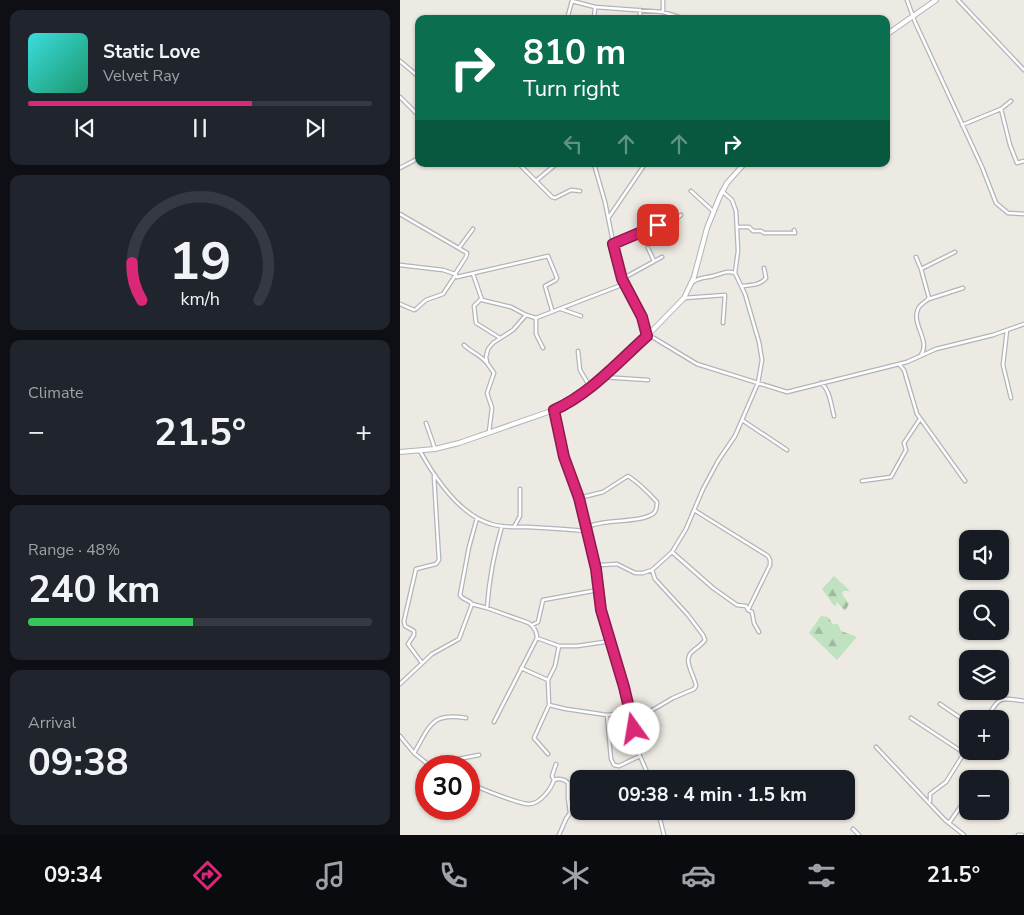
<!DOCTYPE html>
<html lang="en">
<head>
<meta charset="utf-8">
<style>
	:root { --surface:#171b24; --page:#20242c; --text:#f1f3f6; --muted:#9ea1a6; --line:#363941; --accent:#db2777 }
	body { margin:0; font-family:"Nunito Sans",sans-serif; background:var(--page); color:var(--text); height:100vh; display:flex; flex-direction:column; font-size:19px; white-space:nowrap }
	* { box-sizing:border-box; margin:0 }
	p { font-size:16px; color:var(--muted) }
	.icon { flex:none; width:28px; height:28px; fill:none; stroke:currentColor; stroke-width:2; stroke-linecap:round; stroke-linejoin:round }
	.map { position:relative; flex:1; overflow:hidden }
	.panel { display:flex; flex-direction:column; gap:10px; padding:10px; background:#0d0f14; width:400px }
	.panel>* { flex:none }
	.hud { position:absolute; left:15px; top:15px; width:475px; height:152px; border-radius:10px; box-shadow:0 1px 4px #0004; background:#0b6e4f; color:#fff; overflow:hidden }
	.fabs { position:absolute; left:559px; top:530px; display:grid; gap:10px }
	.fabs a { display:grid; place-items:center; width:50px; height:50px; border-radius:10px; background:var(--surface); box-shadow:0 1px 4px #0004; font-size:25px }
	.speed { position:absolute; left:15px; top:755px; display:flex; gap:10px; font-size:25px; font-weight:700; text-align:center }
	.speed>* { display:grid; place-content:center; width:65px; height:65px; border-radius:50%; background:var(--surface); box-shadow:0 1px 4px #0004; line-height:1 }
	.speed .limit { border:8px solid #d22; background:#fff; color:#111 }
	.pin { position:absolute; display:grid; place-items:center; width:42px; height:42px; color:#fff; margin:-21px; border-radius:10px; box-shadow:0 2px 8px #0006 }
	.me { position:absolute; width:55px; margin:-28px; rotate:347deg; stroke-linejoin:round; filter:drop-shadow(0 0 4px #0008) }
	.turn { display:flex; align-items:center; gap:18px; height:105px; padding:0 25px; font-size:22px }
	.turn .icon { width:65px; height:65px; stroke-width:2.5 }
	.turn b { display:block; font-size:35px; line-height:42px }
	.lanes { display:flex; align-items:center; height:48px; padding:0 25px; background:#0003; justify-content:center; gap:25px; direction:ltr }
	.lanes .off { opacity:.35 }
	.big { font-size:38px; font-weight:700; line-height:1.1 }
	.panel .widget { flex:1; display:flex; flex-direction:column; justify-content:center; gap:8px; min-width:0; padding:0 18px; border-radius:10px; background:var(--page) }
	.panel .dial { align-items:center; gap:0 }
	.dial svg { height:130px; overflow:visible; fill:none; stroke:var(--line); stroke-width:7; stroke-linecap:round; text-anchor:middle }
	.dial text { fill:var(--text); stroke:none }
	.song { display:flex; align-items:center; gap:15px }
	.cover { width:60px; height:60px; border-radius:8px; background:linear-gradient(135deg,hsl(180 70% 55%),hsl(160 70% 35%)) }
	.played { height:5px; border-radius:2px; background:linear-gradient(90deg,var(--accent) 65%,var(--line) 65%) }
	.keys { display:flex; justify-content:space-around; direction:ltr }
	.heat { display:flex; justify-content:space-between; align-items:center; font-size:28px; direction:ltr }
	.charge { height:8px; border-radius:4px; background:linear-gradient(90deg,#34c759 48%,var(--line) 0) }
	.trip { position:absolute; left:170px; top:770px; width:285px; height:50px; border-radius:10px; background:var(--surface); box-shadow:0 1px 4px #0004; font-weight:700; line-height:50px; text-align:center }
	.dock { display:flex; height:80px; justify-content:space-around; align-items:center; background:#090b0e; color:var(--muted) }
	.dock .icon { width:35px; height:35px }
	.dock .selected { color:var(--accent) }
	.dock b { font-size:22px; color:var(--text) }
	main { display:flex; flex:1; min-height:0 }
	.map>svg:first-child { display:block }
</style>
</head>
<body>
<main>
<section class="panel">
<div class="widget">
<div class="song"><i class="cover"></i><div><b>Static Love</b><p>Velvet Ray</p></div></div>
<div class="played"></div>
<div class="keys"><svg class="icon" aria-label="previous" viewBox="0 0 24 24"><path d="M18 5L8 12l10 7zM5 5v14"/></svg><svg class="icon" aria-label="pause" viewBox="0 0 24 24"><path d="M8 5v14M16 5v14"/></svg><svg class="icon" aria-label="next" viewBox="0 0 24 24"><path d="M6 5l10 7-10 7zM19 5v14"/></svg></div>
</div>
<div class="widget dial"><svg viewBox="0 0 100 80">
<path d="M14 69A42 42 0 1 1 86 69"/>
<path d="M14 69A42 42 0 0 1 8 46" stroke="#db2777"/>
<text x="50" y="56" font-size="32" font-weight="700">19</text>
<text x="50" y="72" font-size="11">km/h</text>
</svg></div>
<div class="widget"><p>Climate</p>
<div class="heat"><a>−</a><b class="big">21.5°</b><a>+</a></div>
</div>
<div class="widget"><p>Range · 48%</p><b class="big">240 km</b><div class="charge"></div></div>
<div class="widget"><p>Arrival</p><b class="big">09:38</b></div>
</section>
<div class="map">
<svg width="624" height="835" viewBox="0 0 624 835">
	<defs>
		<pattern id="forest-firs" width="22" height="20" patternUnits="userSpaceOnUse" patternTransform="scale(1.25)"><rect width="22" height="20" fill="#c0e2c0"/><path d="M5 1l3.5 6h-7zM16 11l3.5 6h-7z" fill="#9fba9f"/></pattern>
	</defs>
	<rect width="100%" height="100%" fill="#eceae2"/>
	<path fill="url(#forest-firs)" d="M434,576L450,591H443L442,594L449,604L445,611L437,602L435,607L422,589Z
		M421,616L428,617L433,624H438L441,631L457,637L437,660L409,633Z"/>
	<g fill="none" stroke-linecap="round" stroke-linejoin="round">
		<defs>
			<path id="street" d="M507,0L515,22L582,167L596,203L608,213L624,214
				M558,0L624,70
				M172,1L195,7L263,12L285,19
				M240,10V19
				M263,12V0
				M167,19L172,1
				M194,19L195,7
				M0,61L19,77
				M0,97L19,116
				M601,109L610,145L617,163L624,161
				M562,125L601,109L611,101
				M119,164L152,197L155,198L171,190L180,191
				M194,164L205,202L218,267L224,284L242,317L247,336L254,338L297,364L387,392L507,362L536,349L593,335L624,324
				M0,168L19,158
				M137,180L155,165
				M291,191L313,211
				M0,214L67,253L66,257L55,274L57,277L148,256L157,278L156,280L145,286L152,310
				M209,217L245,164
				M338,227H349L353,231H361L364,233H395L394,230
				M213,244L276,219L281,215
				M59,248L73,229
				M248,248L254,261
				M516,257L521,269
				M0,265L43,270L55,274
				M73,274L82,300L111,307L126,315
				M222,279L262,257
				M293,282C300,277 306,278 313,276C322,274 326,270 335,273
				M342,286C351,285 361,285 366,278L364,268
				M284,298L325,295L323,323
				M81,299L74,306L76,323L100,338
				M529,299L563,288
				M0,304L14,310L16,309L26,300L43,294L55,276
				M161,309L181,316
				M136,318V334L143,348
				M607,330L603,365L611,398
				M64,345C71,352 79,354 86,362
				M178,351L180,370L190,387
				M521,355C531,341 511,324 518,309C520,304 526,302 529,298L521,269L555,252
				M499,364L504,370L517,414L565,481
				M202,377L248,380
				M421,383C430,390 431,405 434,416
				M154,410L164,457L179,498L187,527L196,569L201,610L224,687L240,756L250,779
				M342,420L387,450
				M26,423L35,449
				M89,432L92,408L87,393L94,373L87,363L86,357L88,349L93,343L113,330L126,315L136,318L224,284
				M20,451C35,478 60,515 91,524C103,528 116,527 129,527C148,528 168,529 187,531
				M462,481L491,477L506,450L504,443L520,419
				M179,498L203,492L228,476C239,483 247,491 257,502C257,506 257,510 254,513C240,524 205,518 187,527
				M294,510L368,556L370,560V565L348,610
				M114,527L120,516V489
				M272,552L313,588L337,605L346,606L348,610L352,612L354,623L359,632
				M196,569L200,565L217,564L235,573H243L252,570L272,552L286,529L303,489L318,461L335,436L358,383L362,360L359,342L345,294L335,273L338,251L336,211L332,200L322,191
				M72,604L87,608L129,623C134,627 137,632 137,638L94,722
				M87,608C89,580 94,553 102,526
				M132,625L138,622L143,600L198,590
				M137,638L159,646H177L211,641
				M22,663L8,644L14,635V631L5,626L4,621L16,569L36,564L39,560L34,476
				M121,668L148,680
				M0,684L32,654L59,639L72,604C69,599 62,600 60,595L69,547L77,518
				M540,704L568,723
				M149,705L166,709L207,715L230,712
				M207,715L211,759L214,765L219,766L240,756
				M232,716L249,712L273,698L294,689L296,686C295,677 284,662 290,654C294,649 301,646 305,640L303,635L288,615L255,579L252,570
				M511,718L564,753
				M586,719C600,697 598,697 624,701
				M0,736L14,753L30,766
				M476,747L545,820L564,835
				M14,753C30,726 31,712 66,718
				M148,754L134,738L149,705L148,680L155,666L159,646
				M27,765L79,755
				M154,780L152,776L156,764
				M69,783C79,788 119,804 129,804C140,804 151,789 154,780C158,778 165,779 168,783V798L170,813L166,819L159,835
				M530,801V794L546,782L568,747
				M258,811L264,835
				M549,823L568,796
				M453,829L459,835
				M618,835H622"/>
			<path id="secondary" d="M486,35L536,0
				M0,452L35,449L59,443L154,410L171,402L190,387L247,336L284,298L294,277L307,228L320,196L327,183L344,164"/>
		</defs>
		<use href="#street" stroke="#b3b4b9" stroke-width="5"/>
		<use href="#secondary" stroke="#b1b4b9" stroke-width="6"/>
		<use href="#street" stroke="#fff" stroke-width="2.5"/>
		<use href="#secondary" stroke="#fff" stroke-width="4"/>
	</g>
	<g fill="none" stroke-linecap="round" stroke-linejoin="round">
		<defs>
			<path id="route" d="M234,729L224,687L201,610L196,569L186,527L179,498L164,457L154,410C190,394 218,362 247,336L242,317L222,279L213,244L258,225"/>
		</defs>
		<use href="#route" stroke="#8e194d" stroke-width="12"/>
		<use href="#route" stroke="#db2777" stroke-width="9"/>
	</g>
</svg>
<div class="fabs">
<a><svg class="icon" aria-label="sound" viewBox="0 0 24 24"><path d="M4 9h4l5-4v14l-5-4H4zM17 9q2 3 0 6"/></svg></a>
<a><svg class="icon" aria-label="search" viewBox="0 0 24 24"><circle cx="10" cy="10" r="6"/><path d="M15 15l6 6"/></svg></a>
<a><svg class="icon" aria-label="layers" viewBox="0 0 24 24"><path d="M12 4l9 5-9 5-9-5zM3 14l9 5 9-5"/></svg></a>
<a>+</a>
<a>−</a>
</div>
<div class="speed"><div class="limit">30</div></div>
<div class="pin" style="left:258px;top:225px;background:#d93025"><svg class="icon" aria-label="arrive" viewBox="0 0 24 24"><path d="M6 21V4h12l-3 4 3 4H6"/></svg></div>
<svg class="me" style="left:234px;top:729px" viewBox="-20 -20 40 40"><circle r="19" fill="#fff"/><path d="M0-13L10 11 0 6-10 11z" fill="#db2777"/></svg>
<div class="trip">09:38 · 4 min · 1.5 km</div>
<div class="hud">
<div class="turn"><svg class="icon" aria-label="right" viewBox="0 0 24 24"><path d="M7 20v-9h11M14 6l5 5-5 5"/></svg><div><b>810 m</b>Turn right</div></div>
<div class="lanes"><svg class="icon off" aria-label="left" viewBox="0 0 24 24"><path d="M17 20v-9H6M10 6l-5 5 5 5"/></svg><svg class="icon off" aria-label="ahead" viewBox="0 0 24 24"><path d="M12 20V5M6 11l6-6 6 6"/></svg><svg class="icon off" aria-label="ahead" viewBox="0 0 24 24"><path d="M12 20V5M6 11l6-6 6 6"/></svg><svg class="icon" aria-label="right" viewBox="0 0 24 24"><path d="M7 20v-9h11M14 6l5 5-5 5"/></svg></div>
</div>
</div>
</main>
<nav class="dock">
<b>09:34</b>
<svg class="icon selected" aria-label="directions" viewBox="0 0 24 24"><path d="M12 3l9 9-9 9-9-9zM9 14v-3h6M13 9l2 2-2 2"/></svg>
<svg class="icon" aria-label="music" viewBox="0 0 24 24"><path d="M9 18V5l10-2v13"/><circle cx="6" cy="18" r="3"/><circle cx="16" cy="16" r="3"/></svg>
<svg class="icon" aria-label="phone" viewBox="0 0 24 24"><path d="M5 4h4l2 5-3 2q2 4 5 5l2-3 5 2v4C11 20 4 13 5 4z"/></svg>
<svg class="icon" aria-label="climate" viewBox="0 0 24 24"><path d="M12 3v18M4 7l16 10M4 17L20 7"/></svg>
<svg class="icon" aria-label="car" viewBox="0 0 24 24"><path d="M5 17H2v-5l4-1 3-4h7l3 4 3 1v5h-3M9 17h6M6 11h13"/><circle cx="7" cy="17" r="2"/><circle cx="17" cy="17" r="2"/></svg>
<svg class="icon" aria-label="filters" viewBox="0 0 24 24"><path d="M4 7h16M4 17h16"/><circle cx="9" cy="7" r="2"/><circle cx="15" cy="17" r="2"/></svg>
<b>21.5°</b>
</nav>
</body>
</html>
